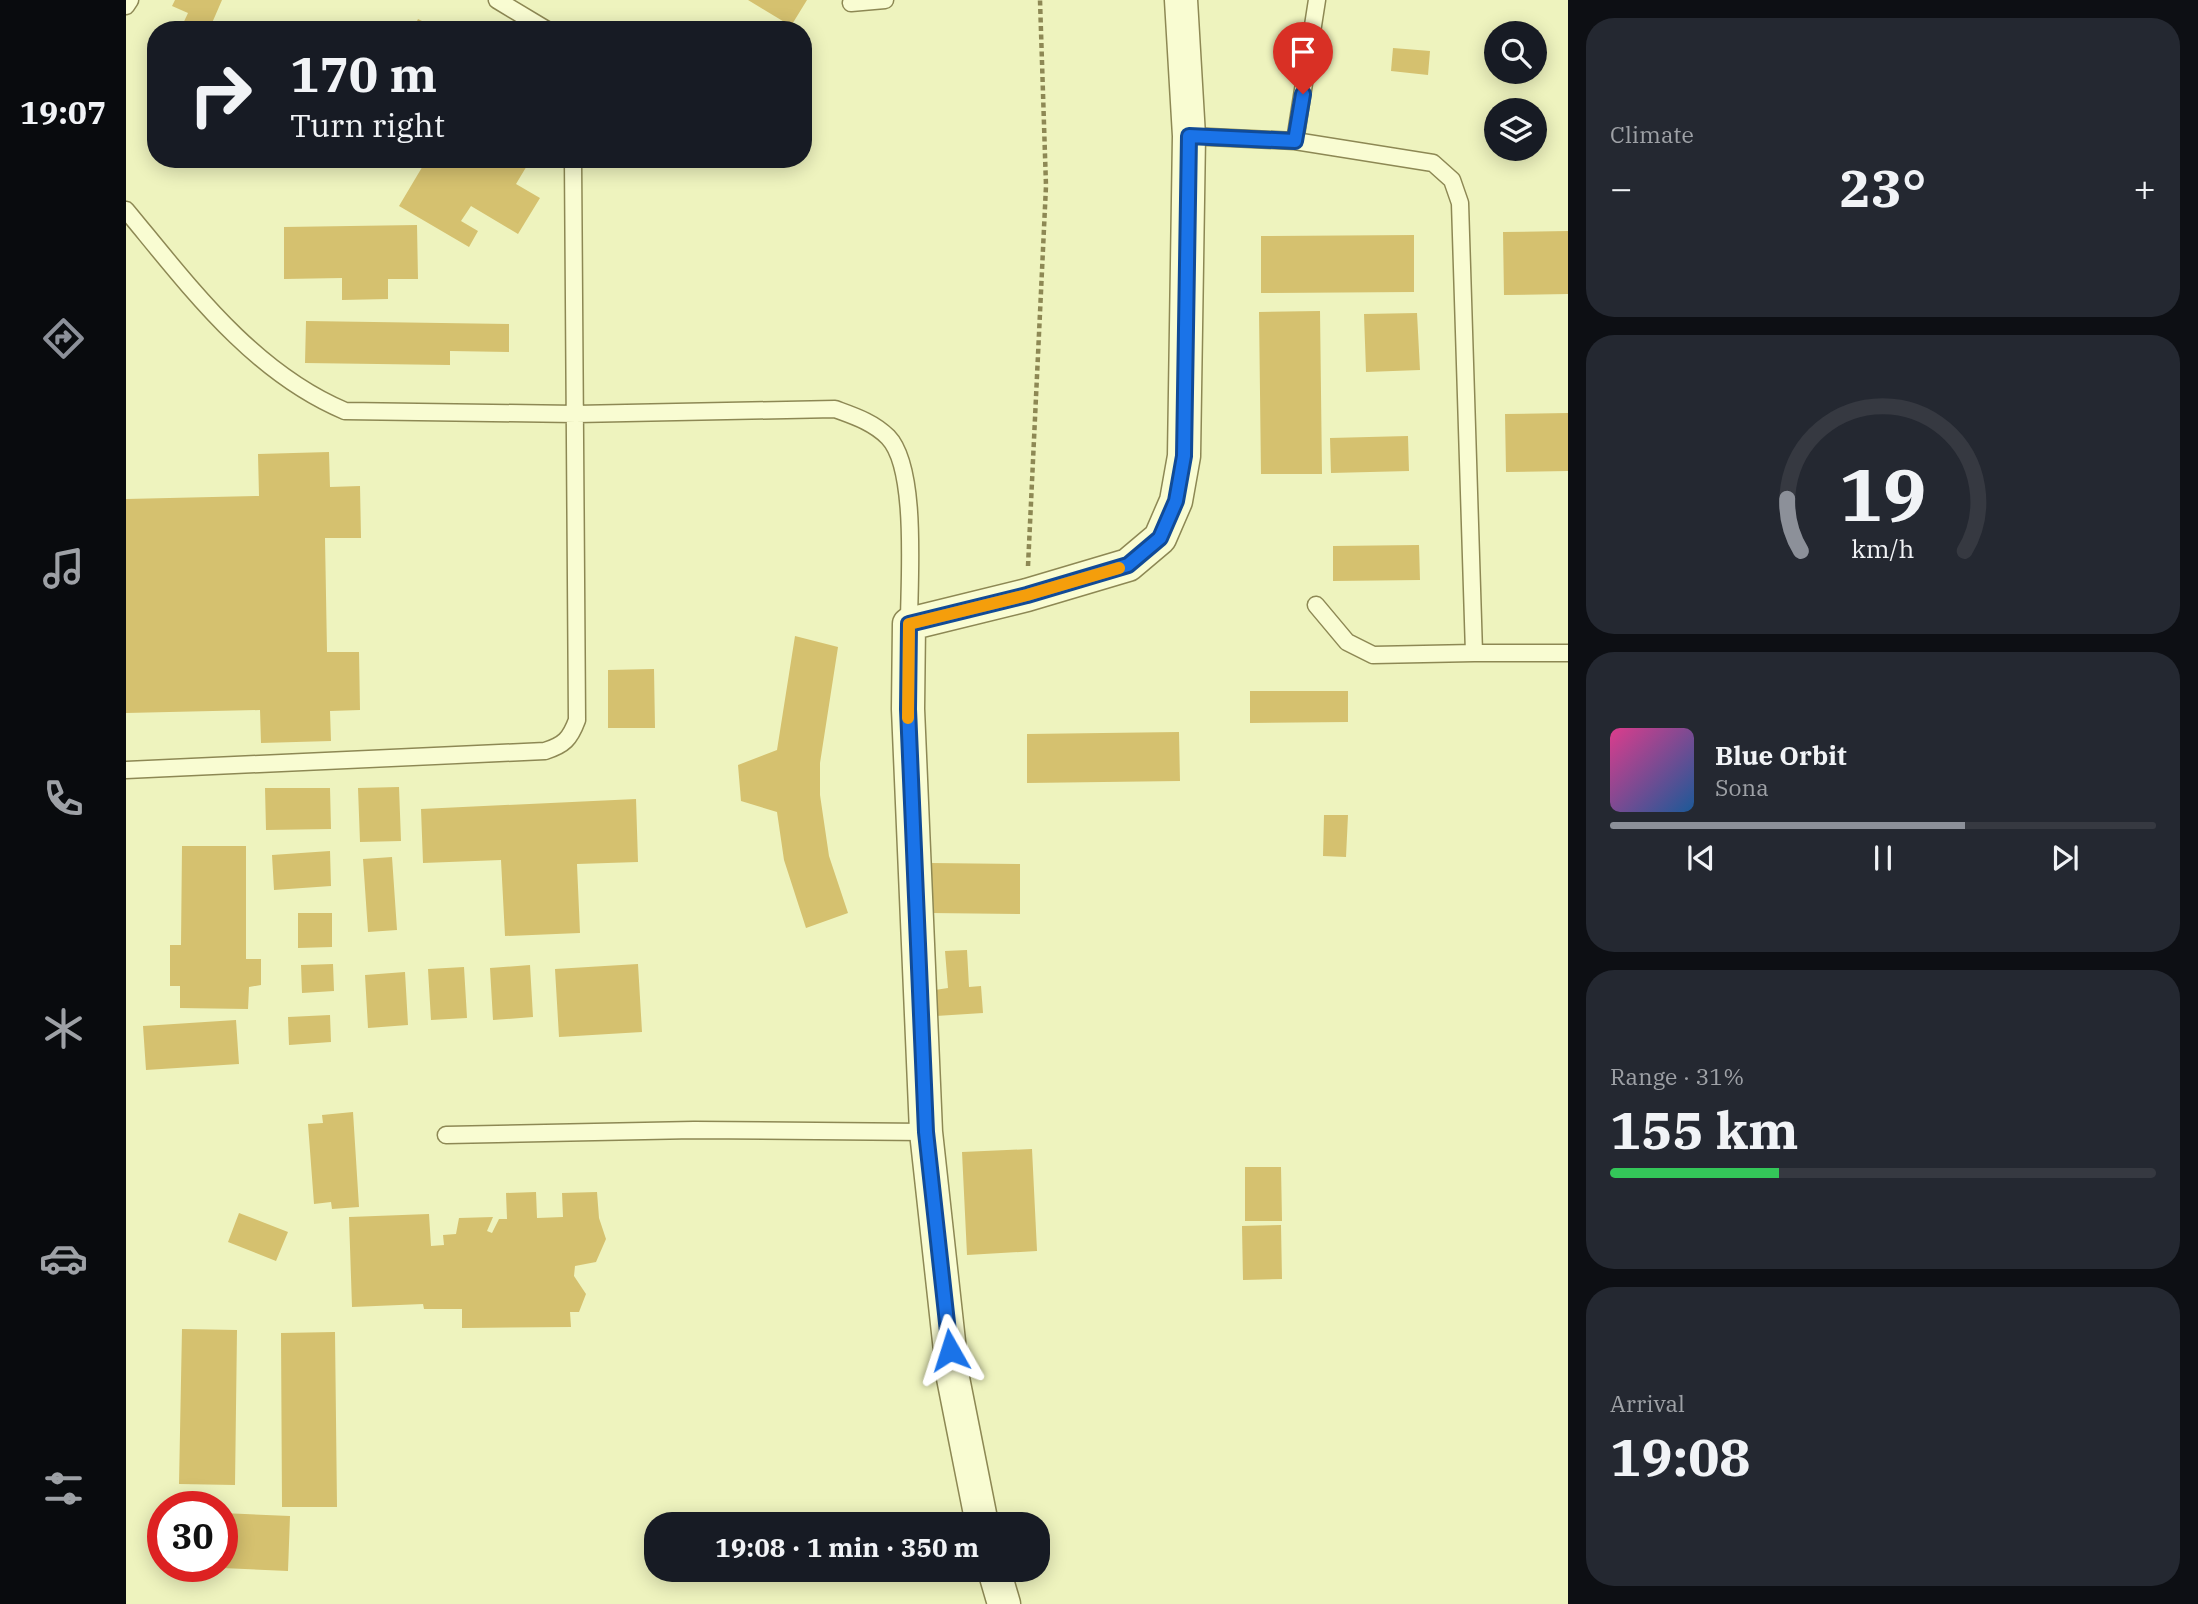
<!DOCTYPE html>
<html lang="en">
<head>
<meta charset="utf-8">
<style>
	:root { --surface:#171b24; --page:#242831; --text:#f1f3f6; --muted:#9ea1a6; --line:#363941; --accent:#8c9099 }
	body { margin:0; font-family:"IBM Plex Serif",serif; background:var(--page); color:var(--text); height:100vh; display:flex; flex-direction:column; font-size:26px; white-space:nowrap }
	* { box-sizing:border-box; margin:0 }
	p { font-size:23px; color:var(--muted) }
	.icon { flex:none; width:38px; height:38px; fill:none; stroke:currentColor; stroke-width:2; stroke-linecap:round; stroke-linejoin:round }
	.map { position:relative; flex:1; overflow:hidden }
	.side { display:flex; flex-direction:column; gap:18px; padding:18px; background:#0d0f14; width:630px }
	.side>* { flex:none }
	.hud { position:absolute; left:21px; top:21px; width:665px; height:147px; border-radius:28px; box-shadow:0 4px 18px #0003; background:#171b24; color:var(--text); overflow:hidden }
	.controls { position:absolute; left:1358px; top:21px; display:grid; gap:14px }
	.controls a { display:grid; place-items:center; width:63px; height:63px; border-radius:50%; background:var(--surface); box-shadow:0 4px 18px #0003; font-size:35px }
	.speed { position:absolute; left:21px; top:1491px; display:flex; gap:14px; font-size:35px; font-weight:700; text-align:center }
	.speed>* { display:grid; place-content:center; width:91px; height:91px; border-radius:50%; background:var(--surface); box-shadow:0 4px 18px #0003; line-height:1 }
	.speed .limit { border:10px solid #d22; background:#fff; color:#111 }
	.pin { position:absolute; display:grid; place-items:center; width:60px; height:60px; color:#fff; margin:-72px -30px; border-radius:50% 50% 50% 0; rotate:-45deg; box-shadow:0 0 7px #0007 }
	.pin .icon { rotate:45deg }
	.me { position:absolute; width:77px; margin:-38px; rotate:354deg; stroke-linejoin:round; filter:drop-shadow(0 0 5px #0008) }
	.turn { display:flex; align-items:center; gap:24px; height:147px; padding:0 28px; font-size:32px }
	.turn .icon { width:91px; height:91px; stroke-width:2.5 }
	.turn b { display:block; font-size:49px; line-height:60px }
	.big { font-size:52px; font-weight:700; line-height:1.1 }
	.side .widget { flex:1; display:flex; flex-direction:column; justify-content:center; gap:10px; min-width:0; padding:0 24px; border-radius:28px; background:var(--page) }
	.side .dial { align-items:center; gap:0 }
	.dial svg { height:182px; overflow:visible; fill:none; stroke:var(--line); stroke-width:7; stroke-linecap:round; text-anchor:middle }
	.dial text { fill:var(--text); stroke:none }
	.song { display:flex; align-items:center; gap:21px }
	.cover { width:84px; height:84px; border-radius:10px; background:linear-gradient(135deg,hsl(330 70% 55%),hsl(210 70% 35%)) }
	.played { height:7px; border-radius:4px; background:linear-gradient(90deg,var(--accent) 65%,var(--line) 65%) }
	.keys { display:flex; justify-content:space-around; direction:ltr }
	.heat { display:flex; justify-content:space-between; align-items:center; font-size:38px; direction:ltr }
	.charge { height:10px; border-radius:5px; background:linear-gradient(90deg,#34c759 31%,var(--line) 0) }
	.trip { position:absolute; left:518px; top:1512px; width:406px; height:70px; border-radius:28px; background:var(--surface); box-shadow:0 4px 18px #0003; font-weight:700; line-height:70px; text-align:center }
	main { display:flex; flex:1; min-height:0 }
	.tabs { display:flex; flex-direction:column; width:126px; justify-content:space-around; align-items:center; background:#090b0e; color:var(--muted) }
	.tabs .icon { width:49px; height:49px }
	.tabs .on { color:var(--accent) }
	.tabs b { font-size:32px; color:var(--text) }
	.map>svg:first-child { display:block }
</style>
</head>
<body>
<main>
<nav class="tabs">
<b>19:07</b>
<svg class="icon on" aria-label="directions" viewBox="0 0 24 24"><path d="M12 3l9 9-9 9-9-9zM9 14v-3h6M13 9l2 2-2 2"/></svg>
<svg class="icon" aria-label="music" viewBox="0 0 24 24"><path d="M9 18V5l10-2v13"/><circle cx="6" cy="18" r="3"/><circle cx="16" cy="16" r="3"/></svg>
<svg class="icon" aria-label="phone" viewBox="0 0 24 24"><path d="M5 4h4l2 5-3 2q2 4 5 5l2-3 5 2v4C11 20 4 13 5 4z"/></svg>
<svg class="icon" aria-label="climate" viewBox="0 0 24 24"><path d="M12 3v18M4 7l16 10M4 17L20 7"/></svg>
<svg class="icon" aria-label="car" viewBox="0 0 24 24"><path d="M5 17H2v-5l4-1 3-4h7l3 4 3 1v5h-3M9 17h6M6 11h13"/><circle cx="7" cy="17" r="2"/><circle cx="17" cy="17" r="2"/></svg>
<svg class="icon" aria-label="filters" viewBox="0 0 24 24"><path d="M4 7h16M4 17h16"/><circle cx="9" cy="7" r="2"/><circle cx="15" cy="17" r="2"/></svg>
</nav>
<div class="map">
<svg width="1442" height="1604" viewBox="0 0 1442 1604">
	<rect width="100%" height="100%" fill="#eef3be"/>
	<path fill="#d5c16f" d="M49,0H96L83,30H54L62,13L46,6Z
		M622,0H681L665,26Z
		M292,19L314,30H287Z
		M1267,48L1304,51L1302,75L1265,71Z
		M301,159H405L390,184L414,198L392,234L345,206L335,221L352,231L343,247L273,206Z
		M291,225L292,279H262V299L216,300V278L158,279V227Z
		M1442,231V294L1378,295L1377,232Z
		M1288,235V292L1135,293V236Z
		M1194,311L1196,474H1135L1133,312Z
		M1291,313L1294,370L1240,372L1238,314Z
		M180,321L383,324V352L324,351V365L179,363Z
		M1442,413V471L1380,472L1379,414Z
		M1282,436L1283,471L1205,473L1204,438Z
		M203,452L204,487L234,486L235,538H199L201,652H233L234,710L204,711L205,741L135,743L134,710L0,713V499L133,496L132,454Z
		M1293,545L1294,580L1207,581V546Z
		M669,636L712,647L694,763V795L703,856L722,913L680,928L658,860L651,812L615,801L612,765L651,750Z
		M528,669L529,728H482V670Z
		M1124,691H1222V722L1124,723Z
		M1053,732L1054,781L901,783V734Z
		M273,787L275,841L234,842L232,788Z
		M139,788H204L205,829L140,830Z
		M510,799L512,862L451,864L454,933L379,936L375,860L297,863L295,809Z
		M1198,815H1222L1220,857L1197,856Z
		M56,846H120V959H135V985L123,987L122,1009L54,1008V986H44V945H55Z
		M204,851L205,886L148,890L146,855Z
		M266,857L271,930L242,932L237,859Z
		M805,863L894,864V914L805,913Z
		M172,913H206V947L172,948Z
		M841,950L843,987L855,986L857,1013L810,1016L809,990L822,988L819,951Z
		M207,964L208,991L176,993L175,965Z
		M512,964L516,1032L433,1037L429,969Z
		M404,965L407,1017L367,1020L364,968Z
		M338,967L341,1018L305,1020L302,969Z
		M279,972L282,1025L242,1028L239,975Z
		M204,1015L205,1042L163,1045L162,1017Z
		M110,1020L113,1064L20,1070L17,1026Z
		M227,1112L233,1207L206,1209L205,1202L188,1204L182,1124L197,1123L196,1115Z
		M906,1149L911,1251L841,1255L836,1152Z
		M1119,1167H1155L1156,1221H1119Z
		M410,1192L411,1218L437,1217L436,1193L471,1192L473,1218L480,1239L470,1262L449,1266L448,1276L460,1294L453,1312H444L445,1327L336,1328V1309H298L297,1304L226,1307L223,1217L303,1214L305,1246L318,1245L317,1235L330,1234L333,1218L367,1217L361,1231L366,1233L373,1219H381L380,1193Z
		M113,1213L162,1232L150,1261L102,1242Z
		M1155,1225L1156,1279L1117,1280L1116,1226Z
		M56,1329L111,1330L109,1485L53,1484Z
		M209,1332L211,1507H156L155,1333Z
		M96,1513L164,1516L162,1571L96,1568Z"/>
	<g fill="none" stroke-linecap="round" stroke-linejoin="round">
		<defs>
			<path id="service" d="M371,0L421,30
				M725,3L759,0
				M0,6L4,0
				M1063,136L1169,141L1307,163L1326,180L1334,203L1348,653L1247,655L1221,642L1190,605
				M1169,141L1191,0
				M0,210C63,286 126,372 219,411L450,414L709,409C728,416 747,422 762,437C792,468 783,580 783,624
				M1348,653H1442
				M0,770L419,751C438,745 444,739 451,720L447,159
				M320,1135L568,1130L800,1132"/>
			<path id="minor" d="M856,1524L827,1378L800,1132L782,709L783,624L901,595L1002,565L1034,538L1050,501L1058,456L1063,136L1055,0
				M868,1570L878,1604"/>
		</defs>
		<use href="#service" stroke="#8d8854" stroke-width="19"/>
		<use href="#minor" stroke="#8d8854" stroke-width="35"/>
		<path stroke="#8d8854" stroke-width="4.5" stroke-dasharray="5 3.5" stroke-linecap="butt" d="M902,566L920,186L914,0"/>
		<use href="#service" stroke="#f9fcd2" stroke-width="16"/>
		<use href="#minor" stroke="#f9fcd2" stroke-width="32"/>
	</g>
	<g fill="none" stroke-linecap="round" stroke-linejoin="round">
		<defs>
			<path id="route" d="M824,1350L800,1132L782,709L783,624L901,595L1002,565L1034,538L1050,501L1058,456L1063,136L1169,141L1177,94"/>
		</defs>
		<use href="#route" stroke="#114b97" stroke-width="18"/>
		<use href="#route" stroke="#1a73e8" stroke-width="12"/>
		<path stroke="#f59e0b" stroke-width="12" d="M782,718L783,624L901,595L993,568"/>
	</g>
</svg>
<div class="controls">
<a><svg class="icon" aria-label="search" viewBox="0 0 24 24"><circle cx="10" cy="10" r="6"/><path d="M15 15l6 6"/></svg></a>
<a><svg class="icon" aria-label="layers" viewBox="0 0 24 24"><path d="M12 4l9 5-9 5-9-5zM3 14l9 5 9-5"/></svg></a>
</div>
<div class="speed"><div class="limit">30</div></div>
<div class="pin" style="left:1177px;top:94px;background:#d93025"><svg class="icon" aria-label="arrive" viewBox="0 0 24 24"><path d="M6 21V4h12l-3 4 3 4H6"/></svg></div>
<svg class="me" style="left:824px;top:1350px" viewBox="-20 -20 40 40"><path d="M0-17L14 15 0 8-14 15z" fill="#1a73e8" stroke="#fff" stroke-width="4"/></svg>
<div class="trip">19:08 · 1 min · 350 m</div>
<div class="hud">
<div class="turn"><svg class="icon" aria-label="right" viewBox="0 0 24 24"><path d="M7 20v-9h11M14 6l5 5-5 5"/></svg><div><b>170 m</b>Turn right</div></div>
</div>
</div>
<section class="side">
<div class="widget"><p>Climate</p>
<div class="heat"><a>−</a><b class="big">23°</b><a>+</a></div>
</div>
<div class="widget dial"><svg viewBox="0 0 100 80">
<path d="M14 69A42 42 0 1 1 86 69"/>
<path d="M14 69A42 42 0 0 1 8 46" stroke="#8c9099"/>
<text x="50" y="56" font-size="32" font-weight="700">19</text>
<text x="50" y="72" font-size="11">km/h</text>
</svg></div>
<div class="widget">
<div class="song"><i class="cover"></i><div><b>Blue Orbit</b><p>Sona</p></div></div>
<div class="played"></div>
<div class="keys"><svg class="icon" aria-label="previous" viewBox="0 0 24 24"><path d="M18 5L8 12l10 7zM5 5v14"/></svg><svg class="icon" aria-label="pause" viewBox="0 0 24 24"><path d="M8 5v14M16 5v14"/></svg><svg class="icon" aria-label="next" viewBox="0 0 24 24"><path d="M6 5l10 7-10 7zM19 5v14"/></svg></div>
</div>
<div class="widget"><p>Range · 31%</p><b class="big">155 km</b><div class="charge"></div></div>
<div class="widget"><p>Arrival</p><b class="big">19:08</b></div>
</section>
</main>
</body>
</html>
